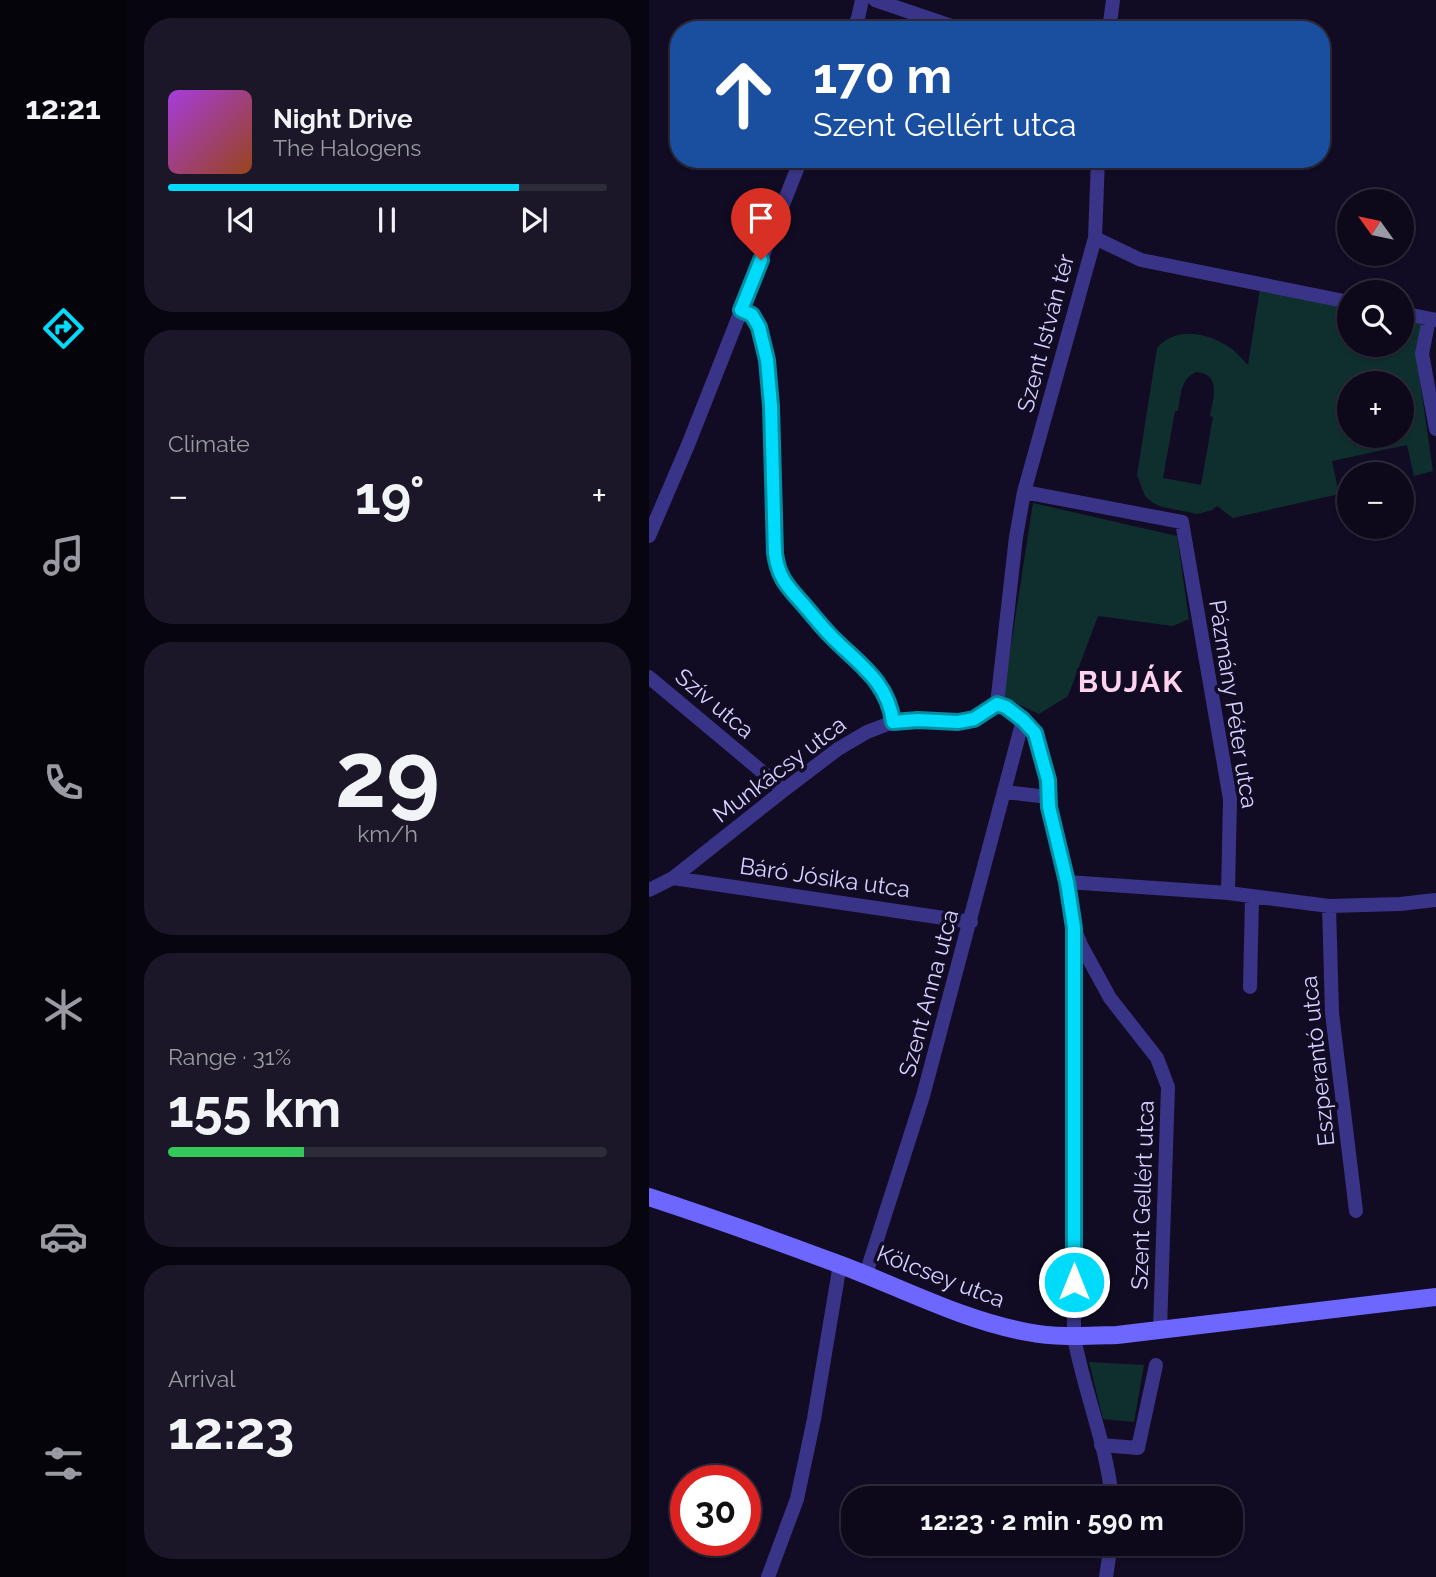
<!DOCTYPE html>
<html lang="en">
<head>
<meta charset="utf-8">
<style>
	:root { --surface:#0d091b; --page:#1b1728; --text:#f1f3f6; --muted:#9a9aa3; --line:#2d2a3a; --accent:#00dbfb }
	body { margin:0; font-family:Raleway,sans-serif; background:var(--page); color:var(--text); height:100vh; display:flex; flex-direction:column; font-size:26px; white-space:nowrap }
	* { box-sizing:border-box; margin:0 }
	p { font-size:23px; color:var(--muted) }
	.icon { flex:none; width:38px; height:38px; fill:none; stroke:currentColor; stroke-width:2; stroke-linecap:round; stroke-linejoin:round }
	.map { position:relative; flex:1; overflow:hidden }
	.details { display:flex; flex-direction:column; gap:18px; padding:18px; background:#07050f; width:523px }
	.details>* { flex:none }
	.guide { position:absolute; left:21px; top:21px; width:660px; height:147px; border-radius:28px; box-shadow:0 2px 5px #0004,0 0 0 2px var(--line); background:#1a4fa0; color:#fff; overflow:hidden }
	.needle { width:46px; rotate:303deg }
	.tools { position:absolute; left:688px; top:189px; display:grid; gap:14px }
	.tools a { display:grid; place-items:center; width:77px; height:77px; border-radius:50%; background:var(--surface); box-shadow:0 2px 5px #0004,0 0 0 2px var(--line); font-size:35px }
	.speed { position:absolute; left:21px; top:1465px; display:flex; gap:14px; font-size:35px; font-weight:700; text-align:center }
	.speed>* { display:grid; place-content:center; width:91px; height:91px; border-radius:50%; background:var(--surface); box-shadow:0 2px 5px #0004,0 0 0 2px var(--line); line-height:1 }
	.speed .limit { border:10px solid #d22; background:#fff; color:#111 }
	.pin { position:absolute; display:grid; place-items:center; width:60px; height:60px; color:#fff; margin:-72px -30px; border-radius:50% 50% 50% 0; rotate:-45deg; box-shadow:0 0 7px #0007 }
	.pin .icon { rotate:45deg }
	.me { position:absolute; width:77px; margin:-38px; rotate:0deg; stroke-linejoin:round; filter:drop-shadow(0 0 5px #0008) }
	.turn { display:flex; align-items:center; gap:24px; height:147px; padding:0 28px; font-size:32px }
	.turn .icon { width:91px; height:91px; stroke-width:2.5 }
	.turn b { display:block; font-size:49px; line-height:60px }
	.big { font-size:52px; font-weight:700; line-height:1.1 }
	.details .tile { flex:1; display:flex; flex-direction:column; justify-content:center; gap:10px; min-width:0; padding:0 24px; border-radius:28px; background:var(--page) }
	.details .dial { align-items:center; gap:0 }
	.dial b { font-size:91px; line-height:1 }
	.song { display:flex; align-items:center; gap:21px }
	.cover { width:84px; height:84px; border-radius:10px; background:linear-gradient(135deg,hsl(280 70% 55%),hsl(20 70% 35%)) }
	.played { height:7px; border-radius:4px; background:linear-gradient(90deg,var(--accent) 80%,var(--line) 80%) }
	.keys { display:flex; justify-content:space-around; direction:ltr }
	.heat { display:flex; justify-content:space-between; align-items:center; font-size:38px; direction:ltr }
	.charge { height:10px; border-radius:5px; background:linear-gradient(90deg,#34c759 31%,var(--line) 0) }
	.trip { position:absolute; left:192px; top:1486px; width:402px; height:70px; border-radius:28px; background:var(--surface); box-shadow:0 2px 5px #0004,0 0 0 2px var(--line); font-weight:700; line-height:70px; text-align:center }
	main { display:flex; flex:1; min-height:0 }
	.menu { display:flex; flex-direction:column; width:126px; justify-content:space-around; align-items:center; background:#05040b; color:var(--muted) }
	.menu .icon { width:49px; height:49px }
	.menu .active { color:var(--accent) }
	.menu b { font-size:32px; color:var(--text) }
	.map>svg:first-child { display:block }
</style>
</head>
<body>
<main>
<nav class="menu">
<b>12:21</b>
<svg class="icon active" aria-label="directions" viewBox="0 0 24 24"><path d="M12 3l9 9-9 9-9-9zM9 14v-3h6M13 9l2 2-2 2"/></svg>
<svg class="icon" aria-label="music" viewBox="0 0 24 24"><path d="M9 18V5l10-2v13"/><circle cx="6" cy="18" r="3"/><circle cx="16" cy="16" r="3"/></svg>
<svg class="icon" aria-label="phone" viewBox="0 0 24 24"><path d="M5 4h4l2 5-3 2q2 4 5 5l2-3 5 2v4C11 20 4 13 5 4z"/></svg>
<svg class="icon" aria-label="climate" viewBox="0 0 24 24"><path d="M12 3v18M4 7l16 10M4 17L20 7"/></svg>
<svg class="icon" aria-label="car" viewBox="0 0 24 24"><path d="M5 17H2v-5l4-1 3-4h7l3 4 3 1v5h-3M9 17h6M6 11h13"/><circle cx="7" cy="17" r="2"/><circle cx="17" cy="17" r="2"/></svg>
<svg class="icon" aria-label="filters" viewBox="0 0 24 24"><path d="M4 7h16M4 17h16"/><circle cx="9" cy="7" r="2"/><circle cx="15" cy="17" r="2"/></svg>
</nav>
<section class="details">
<div class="tile">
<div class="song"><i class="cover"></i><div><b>Night Drive</b><p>The Halogens</p></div></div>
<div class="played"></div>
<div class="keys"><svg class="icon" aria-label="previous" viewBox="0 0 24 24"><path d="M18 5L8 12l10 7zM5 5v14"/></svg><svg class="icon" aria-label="pause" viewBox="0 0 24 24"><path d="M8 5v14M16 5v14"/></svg><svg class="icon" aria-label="next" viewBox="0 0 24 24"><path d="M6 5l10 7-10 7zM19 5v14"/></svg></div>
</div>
<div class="tile"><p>Climate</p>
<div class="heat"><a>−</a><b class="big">19°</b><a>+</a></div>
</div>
<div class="tile dial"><b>29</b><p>km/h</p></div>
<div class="tile"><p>Range · 31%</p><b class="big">155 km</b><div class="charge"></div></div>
<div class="tile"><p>Arrival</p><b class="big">12:23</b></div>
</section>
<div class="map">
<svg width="787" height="1577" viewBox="0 0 787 1577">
	<rect width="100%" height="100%" fill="#110c24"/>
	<path fill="#0f2f2e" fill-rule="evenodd" d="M611,289L700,307V345H752L753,318L773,322L767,353L784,471L765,476L758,445L683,461L690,494L584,518L568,506L563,510L549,514L513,507L504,503L496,496L488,475L508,348C528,325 561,333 583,349C589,354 594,360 599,365ZM547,372C573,374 564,398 561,416L564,417L552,485L514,478L526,411H529C532,396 531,379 547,372ZM700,383H752V436H700Z
		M384,503L528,536L540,619L524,626L449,616L419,696L390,714L354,697Z
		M440,1362L495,1365L485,1422L454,1419Z"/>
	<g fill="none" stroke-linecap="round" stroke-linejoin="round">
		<path stroke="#393487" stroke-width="14" d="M226,0L314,30
			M204,30L209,18L213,0
			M460,30L464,0
			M446,238L492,260L700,302
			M92,310L103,315L110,327L118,360L122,406L126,553C129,577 138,586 154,604C163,614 172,626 182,636C208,663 239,681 244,722
			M752,313L787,320
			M780,319L773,354L787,429
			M375,492L533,522L581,799L579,893
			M0,536L39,445L152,159
			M0,677L135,790
			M348,704L367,537L375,492L446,238L449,159
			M356,792L399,797
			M24,878L322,922
			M418,882L579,893L680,906L751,904L787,900
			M0,890L24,878L135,790L189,749L218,732L244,722L269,720L309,722L325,719L348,704L357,707L374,720L386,733L399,780L400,807L418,882L425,928L432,945L461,998L508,1058L519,1087L511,1330
			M680,906L683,1013L707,1211
			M425,934V1337C435,1391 457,1443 463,1498
			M601,987L603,897
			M217,1274L274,1096L374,720
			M452,1445L489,1448L507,1365
			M119,1577L148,1499L165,1419L191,1264
			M457,1577L462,1544"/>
		<path stroke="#6e67ff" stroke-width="18" d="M0,1197C64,1218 128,1241 192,1265C253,1288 313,1320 378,1332C408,1338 438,1336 468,1335L787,1297"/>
	</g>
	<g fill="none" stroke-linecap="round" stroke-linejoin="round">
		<defs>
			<path id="route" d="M112,260L92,310L103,315L110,327L118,360L122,406L126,553C129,577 138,586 154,604C163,614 172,626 182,636C208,663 239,681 244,722L269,720L309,722L325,719L348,704L357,707L374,720L386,733L399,780L400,807L418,882L425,928V1282"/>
		</defs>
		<use href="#route" stroke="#008ea3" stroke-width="18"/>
		<use href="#route" stroke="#00dbfb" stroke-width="12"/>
	</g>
	<g text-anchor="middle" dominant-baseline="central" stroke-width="7" stroke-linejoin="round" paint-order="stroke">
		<g font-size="23" fill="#d6d0ff" stroke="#110c24">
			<text transform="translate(396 333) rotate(-75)">Szent István tér</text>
			<text transform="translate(66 703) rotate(40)">Szív utca</text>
			<text transform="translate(585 704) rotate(81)">Pázmány Péter utca</text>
			<text transform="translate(130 769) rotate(-37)">Munkácsy utca</text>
			<text transform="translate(176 877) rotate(8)">Báró Jósika utca</text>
			<text transform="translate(279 993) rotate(-75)">Szent Anna utca</text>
			<text transform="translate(668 1061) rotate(-96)">Eszperantó utca</text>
			<text transform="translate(493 1195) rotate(-88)">Szent Gellért utca</text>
			<text transform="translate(292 1276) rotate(21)">Kölcsey utca</text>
		</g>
		<g font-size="30" font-weight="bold" letter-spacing="2" fill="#ffd2ed" stroke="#110c24">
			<text x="482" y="681">BUJÁK</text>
		</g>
	</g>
</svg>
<div class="tools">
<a><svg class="needle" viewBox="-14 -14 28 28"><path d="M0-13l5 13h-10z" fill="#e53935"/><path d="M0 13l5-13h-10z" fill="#9a9aa3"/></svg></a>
<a><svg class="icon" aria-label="search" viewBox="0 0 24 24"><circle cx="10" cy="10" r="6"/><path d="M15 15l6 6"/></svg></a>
<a>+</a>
<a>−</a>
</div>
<div class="speed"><div class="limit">30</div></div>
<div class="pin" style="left:112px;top:260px;background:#d93025"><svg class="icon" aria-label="arrive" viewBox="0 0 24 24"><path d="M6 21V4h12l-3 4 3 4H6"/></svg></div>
<svg class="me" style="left:425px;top:1282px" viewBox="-20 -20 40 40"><circle r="17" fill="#00dbfb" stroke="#fff" stroke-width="3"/><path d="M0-11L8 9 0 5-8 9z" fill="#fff"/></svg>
<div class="trip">12:23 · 2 min · 590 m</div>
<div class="guide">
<div class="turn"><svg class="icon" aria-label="ahead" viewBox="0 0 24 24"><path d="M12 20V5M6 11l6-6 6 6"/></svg><div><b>170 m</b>Szent Gellért utca</div></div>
</div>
</div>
</main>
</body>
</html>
